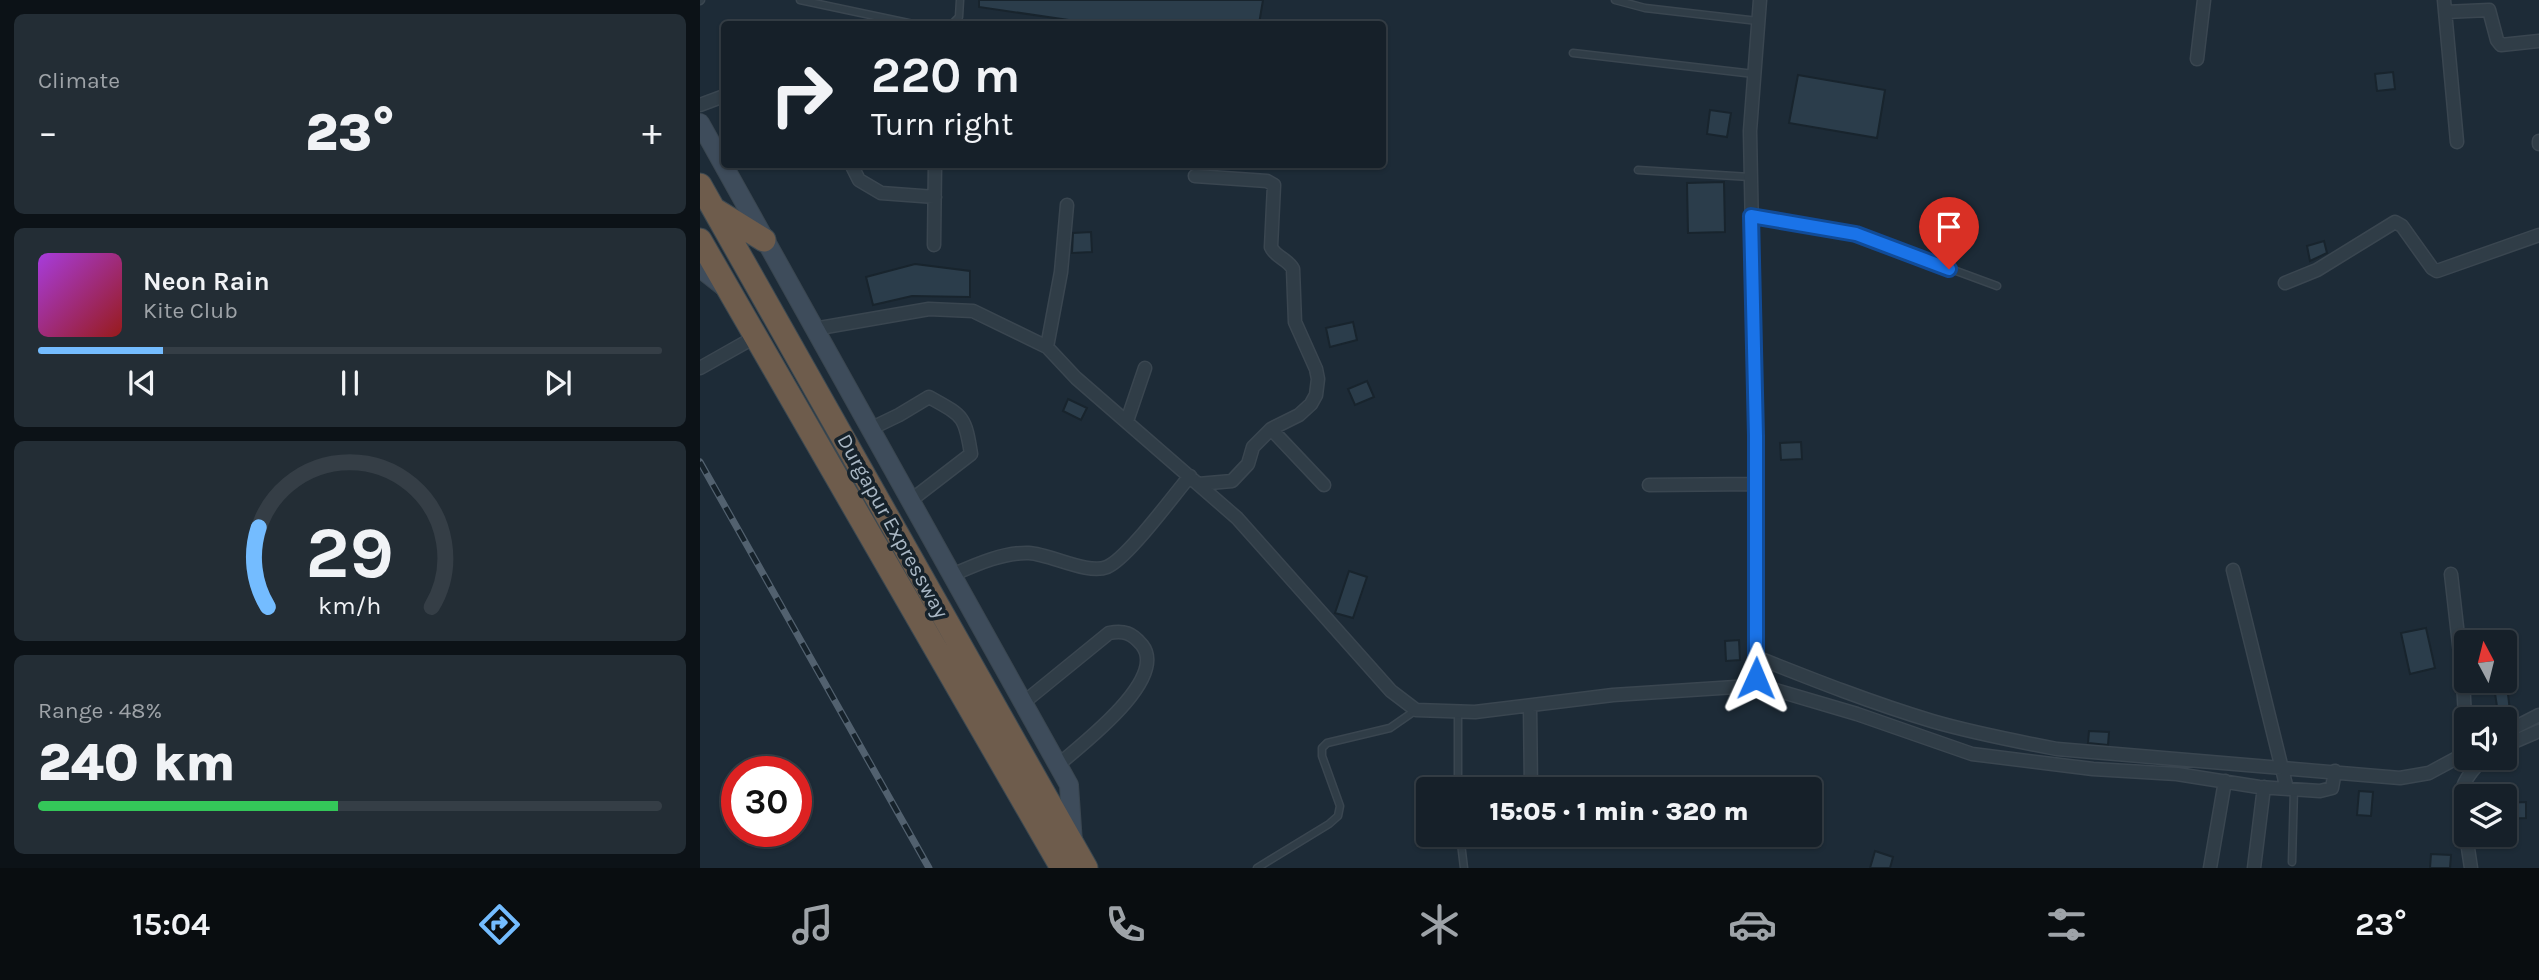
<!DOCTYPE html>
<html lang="en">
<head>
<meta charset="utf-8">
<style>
	:root { --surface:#162029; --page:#232d35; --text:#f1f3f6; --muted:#9ea3a8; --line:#353e46; --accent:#74bcff }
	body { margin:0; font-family:Karla,sans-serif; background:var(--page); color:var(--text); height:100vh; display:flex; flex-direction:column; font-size:26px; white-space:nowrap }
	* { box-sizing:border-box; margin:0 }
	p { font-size:23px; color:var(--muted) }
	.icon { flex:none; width:38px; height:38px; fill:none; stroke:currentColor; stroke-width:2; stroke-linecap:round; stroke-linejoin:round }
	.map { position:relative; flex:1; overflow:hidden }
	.drawer { display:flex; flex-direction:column; gap:14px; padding:14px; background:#0c1217; width:700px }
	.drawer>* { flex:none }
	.top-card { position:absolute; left:21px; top:21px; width:665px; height:147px; border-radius:7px; box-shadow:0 2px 5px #0004,0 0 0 2px var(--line); background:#162029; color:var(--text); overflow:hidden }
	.needle { width:46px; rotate:353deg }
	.buttons { position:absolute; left:1754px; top:630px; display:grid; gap:14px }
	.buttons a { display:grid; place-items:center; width:63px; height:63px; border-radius:7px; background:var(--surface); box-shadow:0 2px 5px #0004,0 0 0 2px var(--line); font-size:35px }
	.speed { position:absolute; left:21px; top:756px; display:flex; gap:14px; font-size:35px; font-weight:700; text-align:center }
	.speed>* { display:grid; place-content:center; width:91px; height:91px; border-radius:50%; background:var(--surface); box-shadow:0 2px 5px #0004,0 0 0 2px var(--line); line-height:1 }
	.speed .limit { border:10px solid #d22; background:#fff; color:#111 }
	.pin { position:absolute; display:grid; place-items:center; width:60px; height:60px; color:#fff; margin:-72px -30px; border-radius:50% 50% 50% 0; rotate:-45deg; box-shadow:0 0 7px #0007 }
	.pin .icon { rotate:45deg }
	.me { position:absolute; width:77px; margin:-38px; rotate:1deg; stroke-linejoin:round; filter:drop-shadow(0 0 5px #0008) }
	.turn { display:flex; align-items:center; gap:24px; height:147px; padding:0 35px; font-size:32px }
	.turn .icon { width:91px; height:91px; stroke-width:2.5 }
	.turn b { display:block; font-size:49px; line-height:60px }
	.big { font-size:52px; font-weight:800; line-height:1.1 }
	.drawer .tile { flex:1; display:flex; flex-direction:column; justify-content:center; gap:10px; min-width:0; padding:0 24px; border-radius:10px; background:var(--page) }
	.drawer .dial { align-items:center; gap:0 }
	.dial svg { height:182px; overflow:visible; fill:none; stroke:var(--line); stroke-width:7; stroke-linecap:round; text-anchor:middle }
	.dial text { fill:var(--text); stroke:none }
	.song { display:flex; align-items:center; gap:21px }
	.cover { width:84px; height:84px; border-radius:10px; background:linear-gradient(135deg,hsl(280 70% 55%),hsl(0 70% 35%)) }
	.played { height:7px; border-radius:4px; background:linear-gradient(90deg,var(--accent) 20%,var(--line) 20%) }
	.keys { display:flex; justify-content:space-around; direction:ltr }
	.heat { display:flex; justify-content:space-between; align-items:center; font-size:38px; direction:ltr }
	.charge { height:10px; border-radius:5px; background:linear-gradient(90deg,#34c759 48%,var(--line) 0) }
	.trip { position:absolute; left:716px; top:777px; width:406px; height:70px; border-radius:7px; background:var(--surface); box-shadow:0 2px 5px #0004,0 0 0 2px var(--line); font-weight:800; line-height:70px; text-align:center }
	.menu { display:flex; height:112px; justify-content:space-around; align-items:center; background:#090d10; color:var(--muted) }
	.menu .icon { width:49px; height:49px }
	.menu .selected { color:var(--accent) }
	.menu b { font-size:32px; color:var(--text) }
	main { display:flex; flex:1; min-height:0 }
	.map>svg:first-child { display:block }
</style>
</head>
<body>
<main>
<section class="drawer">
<div class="tile"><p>Climate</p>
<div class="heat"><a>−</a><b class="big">23°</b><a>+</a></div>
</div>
<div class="tile">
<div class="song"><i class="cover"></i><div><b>Neon Rain</b><p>Kite Club</p></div></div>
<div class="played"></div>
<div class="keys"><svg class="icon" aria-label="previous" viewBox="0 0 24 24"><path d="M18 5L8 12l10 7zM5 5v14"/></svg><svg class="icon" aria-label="pause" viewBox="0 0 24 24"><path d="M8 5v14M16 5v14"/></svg><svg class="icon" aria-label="next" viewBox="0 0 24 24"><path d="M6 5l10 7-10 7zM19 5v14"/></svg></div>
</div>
<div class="tile dial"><svg viewBox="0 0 100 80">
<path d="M14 69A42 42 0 1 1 86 69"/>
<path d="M14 69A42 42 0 0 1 10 34" stroke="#74bcff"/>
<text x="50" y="56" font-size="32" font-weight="700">29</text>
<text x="50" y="72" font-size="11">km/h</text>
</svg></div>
<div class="tile"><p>Range · 48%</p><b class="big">240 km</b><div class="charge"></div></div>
</section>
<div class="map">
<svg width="1839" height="868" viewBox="0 0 1839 868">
	<rect width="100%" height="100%" fill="#1d2b37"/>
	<path fill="#2b3d4b" stroke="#18242d" stroke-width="2" d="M279,0H563L559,24H396L279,7Z
		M1693,72L1695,89L1677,91L1675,74Z
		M1098,75L1185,90L1177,138L1089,123Z
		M1010,110L1031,113L1027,137L1007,134Z
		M1024,182L1025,232L988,233L987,183Z
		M391,232L392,252L372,253L373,233Z
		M1624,241L1627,253L1610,261L1607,246Z
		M215,264L270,271V297L212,296L173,305L166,277Z
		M653,322L657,340L630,347L626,328Z
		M667,381L674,397L655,405L648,389Z
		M368,399L387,408L381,420L363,411Z
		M1101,442L1102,459L1081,460L1080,443Z
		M649,571L667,577L653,618L635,613Z
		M1726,628L1735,668L1710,674L1701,633Z
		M1039,640L1040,660L1026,661L1025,641Z
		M1807,686L1810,711L1798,713L1794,687Z
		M1389,731L1409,732L1408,745L1388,743Z
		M1659,791L1673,792L1671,816L1657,815Z
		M1826,802V818L1804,819V803Z
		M1175,851L1193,857L1190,868H1170Z
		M1731,854L1751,855L1750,868H1730Z"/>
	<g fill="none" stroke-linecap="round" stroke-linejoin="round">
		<defs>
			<path id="lane" d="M100,0L213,24
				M915,0L945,8L1058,21
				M0,1L1,0
				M252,24L259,17L260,0
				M873,53L1054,74
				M938,170L1050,177
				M1053,217L1156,234L1297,286
				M758,789V712
				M760,835L764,868
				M1592,862L1594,789
				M557,868L629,824L638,816L640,806L622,756V748L627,743L690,728L716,710"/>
			<path id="street" d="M1744,0L1757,142
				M1745,12L1789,10L1797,40L1801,45L1839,41
				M1497,59L1504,0
				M0,105L24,96
				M1839,141V144
				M151,164L159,180L181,193L235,197
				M495,176L567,181L574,185L571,247C575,257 588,259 593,269L595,322L616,369L618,379L616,395L611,404L599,415L571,429L553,447L548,464L532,481L498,484
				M234,245L235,164
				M1585,283L1617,270L1695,222L1702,226L1732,268L1737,271L1839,235
				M114,329L229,309L273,311L347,347L376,378L537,518L691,691L716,710L775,712L913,695L1051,686L1056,682V436L1050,131L1060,0
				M347,347L361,272L367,205
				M0,368L55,337
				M427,421L445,368
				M170,429L199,415L229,397C263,416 265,415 271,454L210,501
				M571,429L624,485
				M949,485L1056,484
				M1533,570L1587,789
				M1751,574L1763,680L1766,736
				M252,575C275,565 303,552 329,553C350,554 388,575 407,567C427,559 473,496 490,476
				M1056,657C1114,680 1172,703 1232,721C1273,733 1315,741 1357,749L1700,778L1729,773L1766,753
				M1055,684L1157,714L1272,754L1393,769L1477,774L1559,787L1620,791L1632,788L1635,771
				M323,703L409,633C424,630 432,633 442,645C469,679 381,745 358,765
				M830,706L831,789
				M1804,733L1839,715
				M1804,746L1839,731
				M1766,831C1761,792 1755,787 1784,758
				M1766,835L1771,868
				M1510,868L1525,781
				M1554,868L1564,787"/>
			<path id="secondary" d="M0,123L369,785L373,843
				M0,268L23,286"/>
			<path id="highway" d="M0,185L386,868
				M17,211L64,240
				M0,240L362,868"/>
		</defs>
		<use href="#lane" stroke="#3a4650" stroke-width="9"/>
		<use href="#street" stroke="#3a4650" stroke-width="15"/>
		<use href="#secondary" stroke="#3a4650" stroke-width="20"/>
		<use href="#highway" stroke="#3b4851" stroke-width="25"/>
		<use href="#lane" stroke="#303d47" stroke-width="6"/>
		<use href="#street" stroke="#303d47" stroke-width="12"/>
		<use href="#secondary" stroke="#3e4c5b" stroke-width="18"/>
		<use href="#highway" stroke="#6e5c4c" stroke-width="23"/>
		<defs>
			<path id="rail" d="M0,462L229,868"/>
		</defs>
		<use href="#rail" stroke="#52616f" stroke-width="7"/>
		<use href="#rail" stroke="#16222b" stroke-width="4.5" stroke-dasharray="13" stroke-linecap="butt"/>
	</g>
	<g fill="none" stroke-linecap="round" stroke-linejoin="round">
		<defs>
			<path id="route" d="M1056,678V436L1051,216L1156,234L1249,269"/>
		</defs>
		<use href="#route" stroke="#114b97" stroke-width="18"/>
		<use href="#route" stroke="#1a73e8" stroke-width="12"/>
	</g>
	<g text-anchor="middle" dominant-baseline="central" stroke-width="7" stroke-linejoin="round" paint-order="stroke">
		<g font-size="21" fill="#aab8c5" stroke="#16222b">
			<text transform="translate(193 526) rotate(61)">Durgapur Expressway</text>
		</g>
	</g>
</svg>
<div class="buttons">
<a><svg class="needle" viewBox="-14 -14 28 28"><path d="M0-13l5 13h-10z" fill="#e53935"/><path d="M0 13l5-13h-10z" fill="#9ea3a8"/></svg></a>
<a><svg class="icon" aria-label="sound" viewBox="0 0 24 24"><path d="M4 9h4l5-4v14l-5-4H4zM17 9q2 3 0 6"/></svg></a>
<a><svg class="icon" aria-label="layers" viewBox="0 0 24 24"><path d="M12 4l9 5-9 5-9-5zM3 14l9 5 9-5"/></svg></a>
</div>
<div class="speed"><div class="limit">30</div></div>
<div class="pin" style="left:1249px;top:269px;background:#d93025"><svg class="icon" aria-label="arrive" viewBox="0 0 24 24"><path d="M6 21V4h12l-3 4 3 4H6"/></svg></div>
<svg class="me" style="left:1056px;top:678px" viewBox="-20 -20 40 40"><path d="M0-17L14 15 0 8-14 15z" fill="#1a73e8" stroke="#fff" stroke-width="4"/></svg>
<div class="trip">15:05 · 1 min · 320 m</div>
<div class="top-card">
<div class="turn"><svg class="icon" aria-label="right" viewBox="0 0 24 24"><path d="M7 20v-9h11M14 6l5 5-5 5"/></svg><div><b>220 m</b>Turn right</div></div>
</div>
</div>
</main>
<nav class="menu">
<b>15:04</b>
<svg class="icon selected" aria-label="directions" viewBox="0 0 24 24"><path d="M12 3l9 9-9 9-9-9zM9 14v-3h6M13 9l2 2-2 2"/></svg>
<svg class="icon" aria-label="music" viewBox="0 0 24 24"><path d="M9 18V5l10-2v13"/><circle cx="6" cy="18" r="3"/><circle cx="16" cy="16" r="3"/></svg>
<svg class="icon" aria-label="phone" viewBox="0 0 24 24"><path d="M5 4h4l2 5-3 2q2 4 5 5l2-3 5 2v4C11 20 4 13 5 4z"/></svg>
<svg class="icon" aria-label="climate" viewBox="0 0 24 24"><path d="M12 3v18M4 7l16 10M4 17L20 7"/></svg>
<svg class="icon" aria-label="car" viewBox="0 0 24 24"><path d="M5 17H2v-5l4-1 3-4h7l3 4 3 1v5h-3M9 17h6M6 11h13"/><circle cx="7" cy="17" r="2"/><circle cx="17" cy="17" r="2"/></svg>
<svg class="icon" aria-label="filters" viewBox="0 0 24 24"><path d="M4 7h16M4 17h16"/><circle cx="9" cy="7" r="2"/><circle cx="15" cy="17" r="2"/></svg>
<b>23°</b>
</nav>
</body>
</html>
